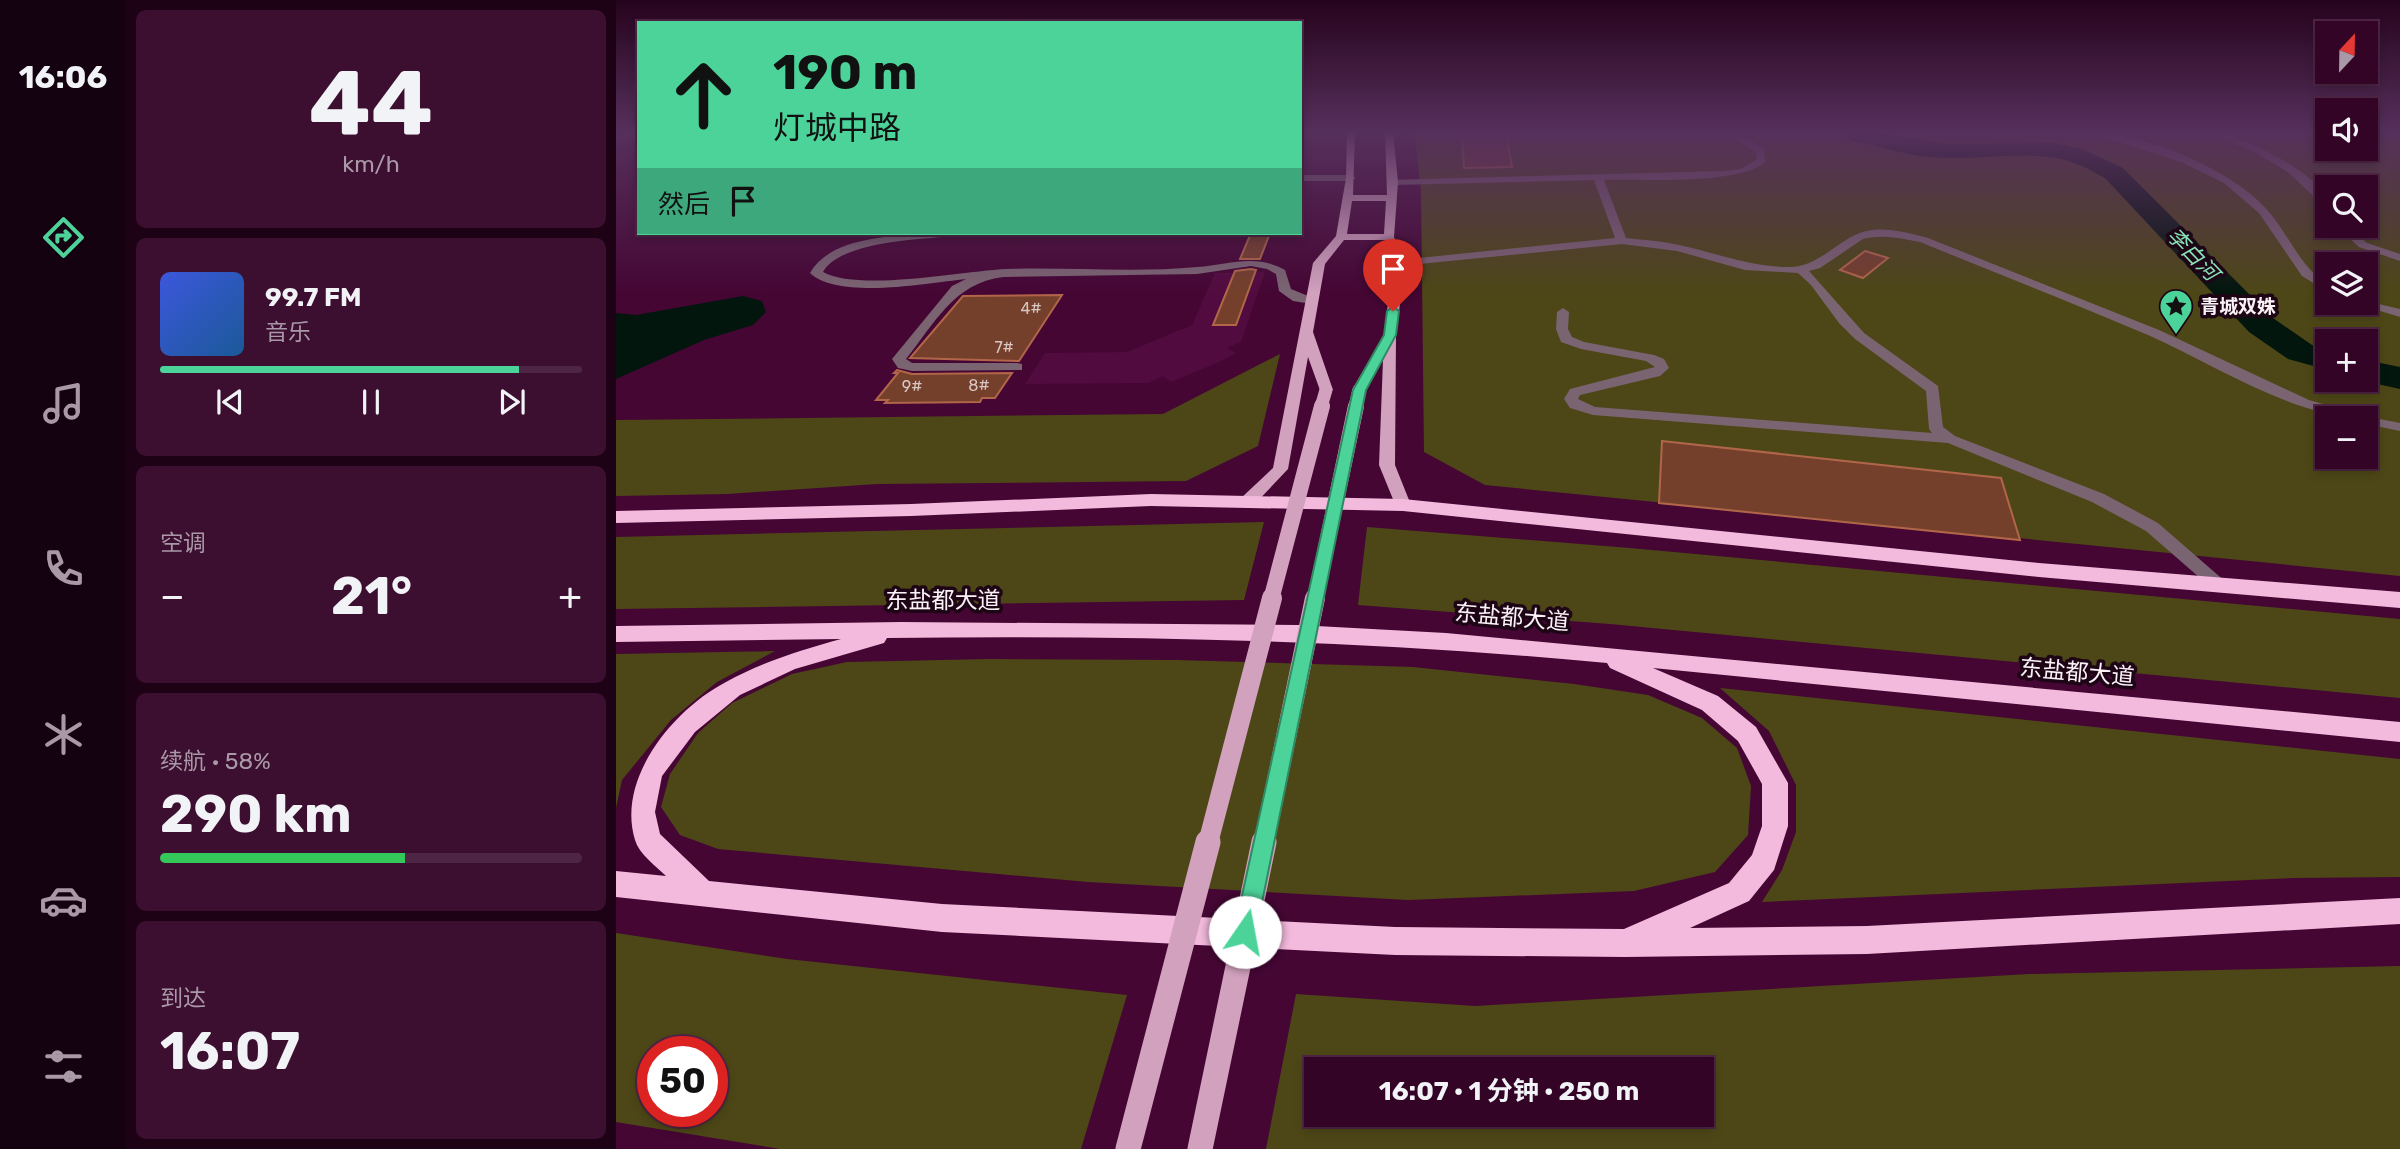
<!DOCTYPE html>
<html lang="zh">
<head>
<meta charset="utf-8">
<style>
	:root { --surface:#340427; --page:#3c0e2f; --text:#f1f3f6; --muted:#a998a7; --line:#4e2544; --accent:#4cd39a }
	body { margin:0; font-family:Rubik,"Noto Sans SC",sans-serif; background:var(--page); color:var(--text); height:100vh; display:flex; flex-direction:column; font-size:26px; white-space:nowrap }
	* { box-sizing:border-box; margin:0 }
	p { font-size:23px; color:var(--muted) }
	.icon { flex:none; width:38px; height:38px; fill:none; stroke:currentColor; stroke-width:2; stroke-linecap:round; stroke-linejoin:round }
	.map { position:relative; flex:1; overflow:hidden }
	.panel { display:flex; flex-direction:column; gap:10px; padding:10px; background:#1d0215; width:490px }
	.panel>* { flex:none }
	.banner { position:absolute; left:21px; top:21px; width:665px; height:214px; border-radius:0px; box-shadow:0 4px 10px #0003,0 0 0 2px var(--line); background:#4cd39a; color:#111; overflow:hidden }
	.needle { width:46px; rotate:22deg }
	.controls { position:absolute; left:1699px; top:21px; display:grid; gap:14px }
	.controls a { display:grid; place-items:center; width:63px; height:63px; border-radius:0px; background:var(--surface); box-shadow:0 4px 10px #0003,0 0 0 2px var(--line); font-size:35px }
	.speed { position:absolute; left:21px; top:1036px; display:flex; gap:14px; font-size:35px; font-weight:700; text-align:center }
	.speed>* { display:grid; place-content:center; width:91px; height:91px; border-radius:50%; background:var(--surface); box-shadow:0 4px 10px #0003,0 0 0 2px var(--line); line-height:1 }
	.speed .limit { border:10px solid #d22; background:#fff; color:#111 }
	.pin { position:absolute; display:grid; place-items:center; width:60px; height:60px; color:#fff; margin:-72px -30px; border-radius:50% 50% 50% 0; rotate:-45deg; box-shadow:0 0 7px #0007 }
	.pin .icon { rotate:45deg }
	.me { position:absolute; width:77px; margin:-38px; rotate:12deg; stroke-linejoin:round; filter:drop-shadow(0 0 5px #0008) }
	.turn { display:flex; align-items:center; gap:24px; height:147px; padding:0 21px; font-size:32px }
	.turn .icon { width:91px; height:91px; stroke-width:2.5 }
	.turn b { display:block; font-size:49px; line-height:60px }
	.then { display:flex; align-items:center; height:66px; padding:0 21px; background:#0003; gap:14px; font-size:26px }
	.big { font-size:52px; font-weight:700; line-height:1.1 }
	.panel .widget { flex:1; display:flex; flex-direction:column; justify-content:center; gap:10px; min-width:0; padding:0 24px; border-radius:10px; background:var(--page) }
	.panel .dial { align-items:center; gap:0 }
	.dial b { font-size:91px; line-height:1 }
	.song { display:flex; align-items:center; gap:21px }
	.cover { width:84px; height:84px; border-radius:10px; background:linear-gradient(135deg,hsl(230 70% 55%),hsl(210 70% 35%)) }
	.played { height:7px; border-radius:4px; background:linear-gradient(90deg,var(--accent) 85%,var(--line) 85%) }
	.keys { display:flex; justify-content:space-around; direction:ltr }
	.heat { display:flex; justify-content:space-between; align-items:center; font-size:38px; direction:ltr }
	.charge { height:10px; border-radius:5px; background:linear-gradient(90deg,#34c759 58%,var(--line) 0) }
	.trip { position:absolute; left:688px; top:1057px; width:410px; height:70px; border-radius:0px; background:var(--surface); box-shadow:0 4px 10px #0003,0 0 0 2px var(--line); font-weight:700; line-height:70px; text-align:center }
	main { display:flex; flex:1; min-height:0 }
	.tab-bar { display:flex; flex-direction:column; width:126px; justify-content:space-around; align-items:center; background:#150210; color:var(--muted) }
	.tab-bar .icon { width:49px; height:49px }
	.tab-bar .current { color:var(--accent) }
	.tab-bar b { font-size:32px; color:var(--text) }
	.map>svg:first-child { display:block }
</style>
</head>
<body>
<main>
<nav class="tab-bar">
<b>16:06</b>
<svg class="icon current" aria-label="directions" viewBox="0 0 24 24"><path d="M12 3l9 9-9 9-9-9zM9 14v-3h6M13 9l2 2-2 2"/></svg>
<svg class="icon" aria-label="music" viewBox="0 0 24 24"><path d="M9 18V5l10-2v13"/><circle cx="6" cy="18" r="3"/><circle cx="16" cy="16" r="3"/></svg>
<svg class="icon" aria-label="phone" viewBox="0 0 24 24"><path d="M5 4h4l2 5-3 2q2 4 5 5l2-3 5 2v4C11 20 4 13 5 4z"/></svg>
<svg class="icon" aria-label="climate" viewBox="0 0 24 24"><path d="M12 3v18M4 7l16 10M4 17L20 7"/></svg>
<svg class="icon" aria-label="car" viewBox="0 0 24 24"><path d="M5 17H2v-5l4-1 3-4h7l3 4 3 1v5h-3M9 17h6M6 11h13"/><circle cx="7" cy="17" r="2"/><circle cx="17" cy="17" r="2"/></svg>
<svg class="icon" aria-label="filters" viewBox="0 0 24 24"><path d="M4 7h16M4 17h16"/><circle cx="9" cy="7" r="2"/><circle cx="15" cy="17" r="2"/></svg>
</nav>
<section class="panel">
<div class="widget dial"><b>44</b><p>km/h</p></div>
<div class="widget">
<div class="song"><i class="cover"></i><div><b>99.7 FM</b><p>音乐</p></div></div>
<div class="played"></div>
<div class="keys"><svg class="icon" aria-label="previous" viewBox="0 0 24 24"><path d="M18 5L8 12l10 7zM5 5v14"/></svg><svg class="icon" aria-label="pause" viewBox="0 0 24 24"><path d="M8 5v14M16 5v14"/></svg><svg class="icon" aria-label="next" viewBox="0 0 24 24"><path d="M6 5l10 7-10 7zM19 5v14"/></svg></div>
</div>
<div class="widget"><p>空调</p>
<div class="heat"><a>−</a><b class="big">21°</b><a>+</a></div>
</div>
<div class="widget"><p>续航 · 58%</p><b class="big">290 km</b><div class="charge"></div></div>
<div class="widget"><p>到达</p><b class="big">16:07</b></div>
</section>
<div class="map">
<svg width="1784" height="1149" viewBox="0 0 1784 1149">
	<rect width="100%" height="100%" fill="#450634"/>
	<path fill="#520b3f" d="M649,272L625,342L611,348L620,353L603,362L555,382L547,376L532,383L409,384L429,353L511,352L576,325L599,273Z"/>
	<path fill="#4d4717" fill-rule="evenodd" d="M798,132H1711L1712,149H1750V132H1784V576L869,485L808,452L805,190ZM1712,187H1750V226H1712ZM1712,264H1750V303H1712ZM1712,341H1750V380H1712ZM1712,418H1750V457H1712Z
		M664,354L642,446L570,481L261,484L111,494L0,496V420L547,414Z
		M648,522L628,600L0,609V537Z
		M751,527L1014,548L1784,619V698L994,624L742,605Z
		M159,651L101,682L55,720L6,780L0,808V654Z
		M374,659L561,660L797,667L958,684L1032,695L1086,718L1121,748L1135,786L1132,835L1099,872L1018,891L792,900L472,882L102,849L64,835L45,807L54,774L82,733L116,703L176,674L231,662Z
		M1104,688L1784,759V877L1678,878L1146,902L1166,870L1180,832V785L1153,731Z
		M0,933L171,959L511,995L465,1149H164L0,1122ZM37,1052H96V1111H37Z
		M1784,966V1149H650L680,994L859,1006L1413,974ZM1085,1069V1115H700V1069Z"/>
	<path fill="#03160d" d="M127,296L146,301L150,312L137,325L88,340L0,379V313L20,315Z"/>
	<g fill="none" stroke-linecap="round" stroke-linejoin="round">
		<path fill="#03160d" fill-rule="evenodd" d="M1223,132H1261L1330,144L1437,143L1466,149L1507,168L1657,318L1696,345L1712,349V370L1672,359L1633,332L1489,178C1473,169 1458,161 1440,158C1404,152 1367,159 1332,158C1305,158 1278,151 1252,144C1243,142 1229,140 1223,132Z
			M1750,360L1784,367V389L1743,380H1750Z"/>
	</g>
	<path fill="#74402b" stroke="#b16649" stroke-width="2" d="M890,132L896,167L848,168L846,133Z
		M635,233H654L644,259H624Z
		M1249,251L1272,258L1247,278L1224,270Z
		M635,269L640,270L620,325H597L619,271Z
		M446,295L403,361L294,358L347,296Z
		M281,370L296,374L396,373L379,398H366L364,402L269,403L272,400H260L282,373H278Z
		M1046,441L1385,478L1404,540L1043,503Z"/>
	<g fill="none" stroke-linecap="round" stroke-linejoin="round">
		<path fill="#7b6472" fill-rule="evenodd" d="M8,132H18L23,136V143Z
			M1109,132H1120L1148,149L1149,162C1125,185 1024,179 988,180L1010,238C1028,240 1046,241 1063,245C1101,253 1134,267 1173,267C1200,267 1216,246 1239,235C1261,224 1289,232 1312,238L1543,330L1693,400L1748,416L1784,423V431L1750,424V418C1678,418 1598,364 1532,335C1457,303 1380,273 1304,242C1286,238 1266,234 1247,239L1204,268L1193,271L1248,333L1322,386L1327,427L1339,436L1488,494L1542,523L1611,583L1614,587L1611,591H1599L1530,531L1476,502L1332,443L977,415L954,408L948,399L954,389L1039,367L1030,361L965,349L945,342L940,329L941,312L947,308L953,312L952,329L956,337L968,342L1038,355L1048,359L1053,368L1044,376L964,395L962,399L979,407L1316,433L1313,429L1310,391L1239,339L1223,323L1195,285L1182,273L1129,270L1061,251L1006,244L783,266L777,263L783,260L999,238L978,180L777,185L772,182L773,180L1107,171L1125,169L1141,159L1140,152Z
			M1472,132C1527,132 1619,170 1654,213C1674,237 1684,267 1712,284V292L1686,276L1643,213L1608,183L1565,162Z
			M1593,132C1620,132 1701,172 1711,199C1712,200 1712,209 1712,210L1672,172L1642,154Z
			M684,175H735L740,178L735,181H684Z
			M1720,226H1731L1751,243L1784,254V261L1743,247Z
			M307,233H345L340,236C307,239 224,241 207,272C244,292 346,271 390,269C454,267 518,273 581,267C613,265 639,253 669,270L675,289L702,300L696,304L677,301L663,291L660,274L651,269L635,266L581,274L387,277C338,283 319,323 290,359L296,363H401L406,364V370L296,371L282,368L276,359L336,286L350,279C313,283 222,300 194,273C214,238 270,237 307,233Z
			M1750,301L1784,309V317L1738,303Z"/>
		<path fill="#d1a1be" fill-rule="evenodd" d="M731,132H739L737,195H771L769,132H777L782,182L778,237L789,263L780,336L779,465L795,505L787,510L781,509L763,465L767,360L748,393L743,394L736,390L768,335L777,263L769,240H728L709,264L697,332L717,390L710,394L705,393L692,357L672,469L636,507H624L622,503L624,499L657,468L697,263L720,236L730,178ZM736,201H770L768,234H731Z"/>
		<path fill="#f3badd" fill-rule="evenodd" d="M535,494L787,499L1423,563L1784,592V608L1423,577L787,511L535,506L295,516L0,523V511L295,504Z
			M285,622L682,625L830,633L1784,722V742L1037,668L1102,696L1140,727L1172,783V826L1158,870L1133,901L1074,928L1251,926L1784,898V924L1251,954L1009,957L779,955L326,932L0,897V871L50,876C40,866 23,854 19,840C0,778 58,709 110,682C146,662 185,650 225,639L0,642V626ZM271,638C511,635 752,640 991,663L994,668L1086,710L1122,741L1146,784V826L1136,855L1113,883L1008,929L779,927L326,904L93,881L44,834L39,812L46,776L79,732L124,695L179,669L268,643Z"/>
		<path stroke="#d1a1be" stroke-width="13" d="M705,407L710,390
			M739,407L743,390"/>
		<path stroke="#d1a1be" stroke-width="16" d="M655,600L706,406
			M699,600L740,406"/>
		<path stroke="#d1a1be" stroke-width="20" d="M592,843L656,598
			M648,843L699,598"/>
		<path stroke="#d1a1be" stroke-width="25" d="M512,1149L592,842
			M584,1149L648,842"/>
	</g>
	<linearGradient id="sky" x2="0" y2="1"><stop stop-color="#26031d"/><stop offset="0.45" stop-color="#56305c"/><stop offset="1" stop-color="#56305c" stop-opacity="0"/></linearGradient>
	<rect width="1784" height="293" fill="url(#sky)"/>
	<path fill="#4cd39a" stroke="#318964" stroke-width="2" d="M777,307L783,311L780,335L750,390L640,932L637,940L629,943L621,940L618,932L737,390L768,335L771,311Z"/>
	<defs>
		<symbol id="sight-pin" viewBox="-11 -11 22 30"><path d="M0 17L-7.5 6A9.5 9.5 0 1 1 7.5 6Z" fill="#4cd39a" stroke="#1d0515"/><path d="M0-6L1.8-2.2L6-1.7L2.9 1.2L3.7 5.4L0 3.3L-3.7 5.4L-2.9 1.2L-6-1.7L-1.8-2.2Z" fill="#111"/></symbol>
	</defs>
	<g fill-rule="evenodd">
		<use href="#sight-pin" x="1541" y="287" width="38" height="52"/>
	</g>
	<g text-anchor="middle" dominant-baseline="central" stroke-width="7" stroke-linejoin="round" paint-order="stroke">
		<g font-size="16" fill="#d8c6c3">
			<text x="415" y="308">4#</text>
			<text x="388" y="347">7#</text>
			<text x="363" y="385">8#</text>
			<text x="296" y="386">9#</text>
		</g>
		<g font-size="19" font-weight="bold" fill="#faf2f6" stroke="#1d0515" text-anchor="start">
			<text x="1584" y="306">青城双姝</text>
		</g>
		<g font-size="21" font-style="italic" fill="#87e4b7" stroke="#1d0515">
			<text transform="translate(1577 254) rotate(46)">李白河</text>
		</g>
		<g font-size="23" fill="#faf2f6" stroke="#1d0515">
			<text x="327" y="600">东盐都大道</text>
			<text transform="translate(896 617) rotate(5)">东盐都大道</text>
			<text transform="translate(1461 672) rotate(5)">东盐都大道</text>
		</g>
	</g>
</svg>
<div class="controls">
<a><svg class="needle" viewBox="-14 -14 28 28"><path d="M0-13l5 13h-10z" fill="#e53935"/><path d="M0 13l5-13h-10z" fill="#a998a7"/></svg></a>
<a><svg class="icon" aria-label="sound" viewBox="0 0 24 24"><path d="M4 9h4l5-4v14l-5-4H4zM17 9q2 3 0 6"/></svg></a>
<a><svg class="icon" aria-label="search" viewBox="0 0 24 24"><circle cx="10" cy="10" r="6"/><path d="M15 15l6 6"/></svg></a>
<a><svg class="icon" aria-label="layers" viewBox="0 0 24 24"><path d="M12 4l9 5-9 5-9-5zM3 14l9 5 9-5"/></svg></a>
<a>+</a>
<a>−</a>
</div>
<div class="speed"><div class="limit">50</div></div>
<div class="pin" style="left:777px;top:311px;background:#d93025"><svg class="icon" aria-label="arrive" viewBox="0 0 24 24"><path d="M6 21V4h12l-3 4 3 4H6"/></svg></div>
<svg class="me" style="left:629px;top:932px" viewBox="-20 -20 40 40"><circle r="19" fill="#fff"/><path d="M0-13L10 11 0 6-10 11z" fill="#4cd39a"/></svg>
<div class="trip">16:07 · 1 分钟 · 250 m</div>
<div class="banner">
<div class="turn"><svg class="icon" aria-label="ahead" viewBox="0 0 24 24"><path d="M12 20V5M6 11l6-6 6 6"/></svg><div><b>190 m</b>灯城中路</div></div>
<div class="then">然后<svg class="icon" aria-label="arrive" viewBox="0 0 24 24"><path d="M6 21V4h12l-3 4 3 4H6"/></svg></div>
</div>
</div>
</main>
</body>
</html>
